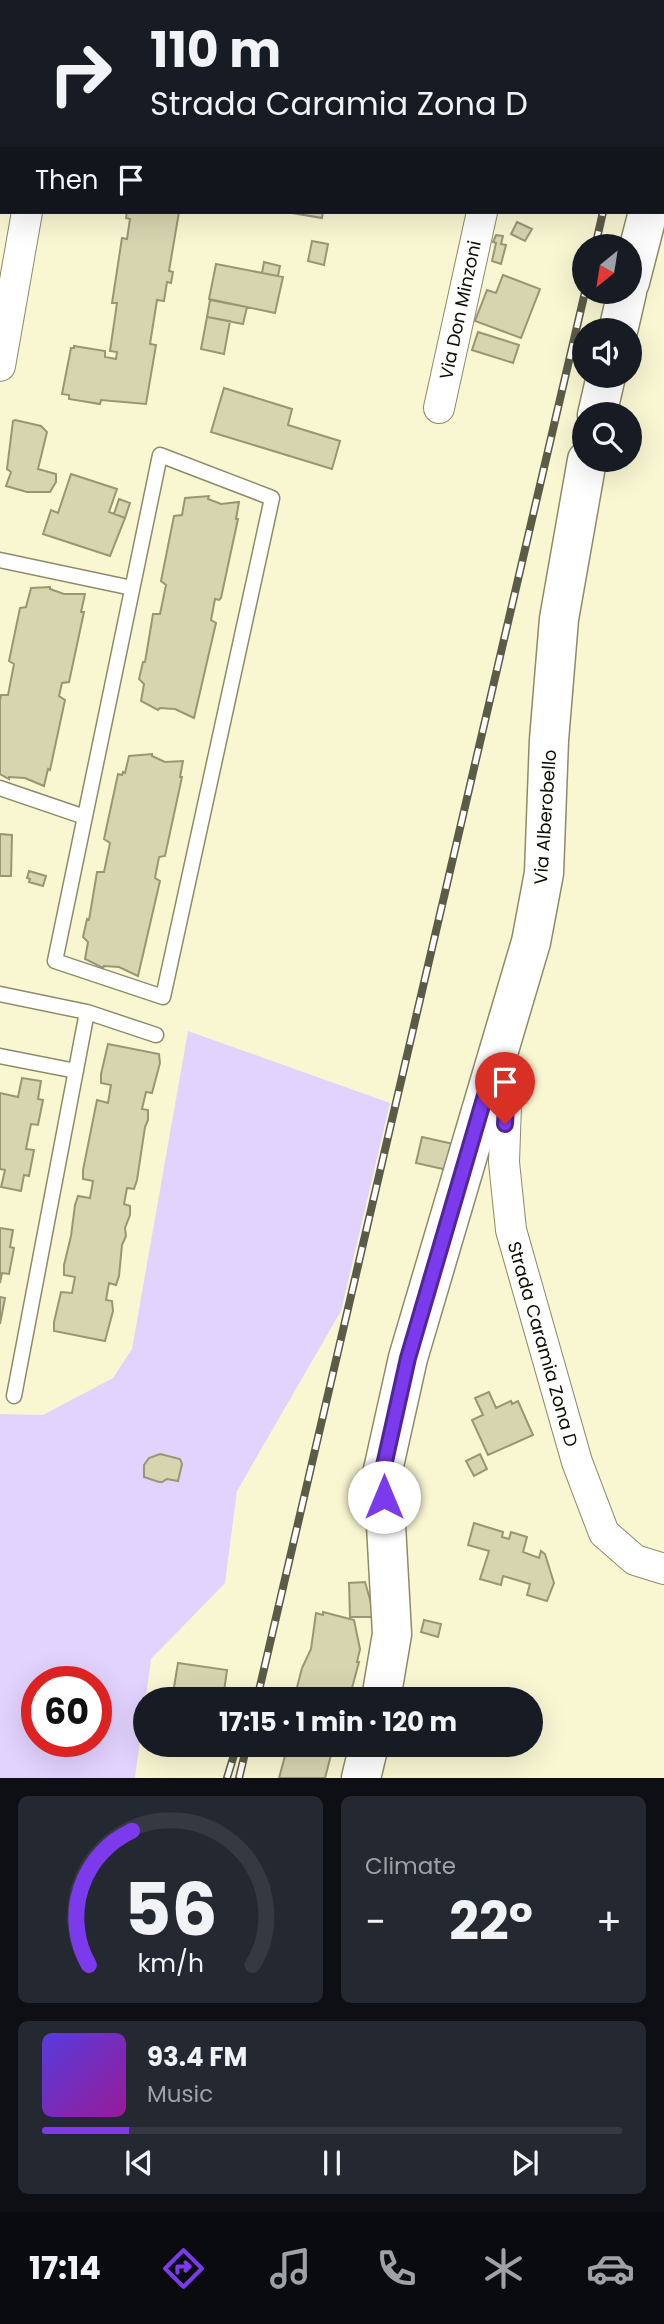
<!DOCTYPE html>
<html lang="en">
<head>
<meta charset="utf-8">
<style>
	:root { --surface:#171b24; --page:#242831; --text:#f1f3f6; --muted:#9ea1a6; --line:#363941; --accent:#7c3aed }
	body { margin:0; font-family:Poppins,sans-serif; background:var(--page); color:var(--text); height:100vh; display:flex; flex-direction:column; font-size:26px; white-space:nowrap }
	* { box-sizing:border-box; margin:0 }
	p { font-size:23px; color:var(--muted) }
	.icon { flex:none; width:38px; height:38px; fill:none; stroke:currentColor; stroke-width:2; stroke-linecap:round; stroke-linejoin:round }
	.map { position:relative; height:1778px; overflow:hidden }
	.sheet { display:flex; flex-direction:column; gap:18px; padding:18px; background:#0d0f14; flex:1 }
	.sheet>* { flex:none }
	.hud { position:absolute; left:0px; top:0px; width:665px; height:214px; box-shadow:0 7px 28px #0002; background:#171b24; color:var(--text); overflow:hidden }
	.needle { width:46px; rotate:210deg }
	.tools { position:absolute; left:572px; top:234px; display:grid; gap:14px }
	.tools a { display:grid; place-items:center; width:70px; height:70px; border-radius:50%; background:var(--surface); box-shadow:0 7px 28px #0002; font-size:35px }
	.speed { position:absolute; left:21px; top:1666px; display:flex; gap:14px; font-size:35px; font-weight:700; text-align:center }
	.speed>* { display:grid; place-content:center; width:91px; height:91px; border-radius:50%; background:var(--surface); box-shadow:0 7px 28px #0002; line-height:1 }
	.speed .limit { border:10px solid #d22; background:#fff; color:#111 }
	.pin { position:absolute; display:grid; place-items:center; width:60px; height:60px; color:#fff; margin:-72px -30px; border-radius:50% 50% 50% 0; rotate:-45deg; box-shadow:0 0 7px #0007 }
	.pin .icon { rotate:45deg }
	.me { position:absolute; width:77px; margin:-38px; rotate:0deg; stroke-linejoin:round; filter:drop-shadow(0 0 5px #0008) }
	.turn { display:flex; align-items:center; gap:24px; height:147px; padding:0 35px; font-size:32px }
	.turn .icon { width:91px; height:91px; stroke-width:2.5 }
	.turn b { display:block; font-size:49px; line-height:60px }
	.then { display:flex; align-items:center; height:66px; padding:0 35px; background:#0003; gap:14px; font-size:26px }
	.big { font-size:52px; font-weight:700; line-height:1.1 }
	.sheet .widget { flex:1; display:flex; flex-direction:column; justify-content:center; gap:10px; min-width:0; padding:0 24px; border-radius:10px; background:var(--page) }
	.sheet .dial { align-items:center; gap:0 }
	.dial svg { height:182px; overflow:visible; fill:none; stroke:var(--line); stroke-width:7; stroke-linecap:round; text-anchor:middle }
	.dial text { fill:var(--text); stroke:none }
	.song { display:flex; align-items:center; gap:21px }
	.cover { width:84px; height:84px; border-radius:10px; background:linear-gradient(135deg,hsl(250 70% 55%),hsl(300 70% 35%)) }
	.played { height:7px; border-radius:4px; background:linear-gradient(90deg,var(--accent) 15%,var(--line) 15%) }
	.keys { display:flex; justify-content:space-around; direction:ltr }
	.heat { display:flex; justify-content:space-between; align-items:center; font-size:38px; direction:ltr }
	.sheet .tiles { flex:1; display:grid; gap:18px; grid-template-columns:1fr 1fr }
	.widget:last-child { grid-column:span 2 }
	.trip { position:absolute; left:133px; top:1687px; width:410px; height:70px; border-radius:35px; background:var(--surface); box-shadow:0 7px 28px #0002; font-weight:700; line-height:70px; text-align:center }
	.menu { display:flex; height:112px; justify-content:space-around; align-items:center; background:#090b0e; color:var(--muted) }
	.menu .icon { width:49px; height:49px }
	.menu .selected { color:var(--accent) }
	.menu b { font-size:32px; color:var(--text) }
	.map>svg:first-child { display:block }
</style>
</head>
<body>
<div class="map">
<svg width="664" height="1778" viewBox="0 0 664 1778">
	<rect width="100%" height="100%" fill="#f9f7d2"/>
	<path fill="#e2d2fe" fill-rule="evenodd" d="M188,1031L390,1103L341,1311L237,1491L225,1583L151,1659L135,1778H0V1414L43,1415L113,1378L132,1349ZM37,1682H96V1741H37Z"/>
	<path fill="#d7d5b0" stroke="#989674" stroke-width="2" d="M127,212H179L169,271L173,272L171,283L167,282L164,301L157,300L150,344L156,345L146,404L101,400L100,404L69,399V395L62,394L71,348H74V346L105,351V357L116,359L117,352L110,351L117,303H112L122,238L127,239L130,219L126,218Z
		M286,212H323L322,218Z
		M517,222L532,229L525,241L511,234Z
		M496,235L503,236L501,244L506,245L501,264L492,261L496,243L493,242Z
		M312,241L328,244L324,265L308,261Z
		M264,262L280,266L278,276L262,273Z
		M216,264L283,277L275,313L209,299Z
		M503,275L540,289L521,338L475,321L487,290L496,293Z
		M210,300L247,307L243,324L207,317Z
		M207,317L230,321L224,354L201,349Z
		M478,332L519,345L513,363L472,350Z
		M224,388L292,409L288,425L340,441L332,469L211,432Z
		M15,420L41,426L47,432L38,469L56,474V482L50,492H27L6,486L11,472L7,469L13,421Z
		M71,474L117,489L109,512L125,518L110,556L43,534L51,510L58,513Z
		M209,496L208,499L221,504L239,502L236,519H238L221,598L219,600L215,599L211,620L216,623L194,718L175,709L160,708L158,710L141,701L144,684L139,679L143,662H145L153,614H160L166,585L161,581L174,516L182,515L185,498Z
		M119,499L130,503L125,518L114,514Z
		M50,587V589L64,594H85L81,612H84L69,682L62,683L59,696L65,700L50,770L48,769L44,786L25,778L9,777V779L0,774V700L1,695H8L14,664L9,661L20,608L26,607L31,588Z
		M152,754V756L165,762L183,761L180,777H182L165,856L159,857L155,878L160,881L138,976L119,967L104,966L103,968L85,959L88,942L83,937L87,919L89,920L97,872H104L110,843L104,839L118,774L122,775L123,772L125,773L129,756Z
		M0,834L12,835L11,876H0Z
		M29,871L46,876L43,886L29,882L30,879L27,878Z
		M108,1044L159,1054L160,1063L152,1093L146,1092L142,1109L148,1110V1120L145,1127L137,1180L134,1189L127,1188L124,1204L130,1206V1215L125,1228L126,1236L122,1245L119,1276L116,1285L109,1283L106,1300L112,1301L113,1311L105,1341L54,1331V1322L61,1292L72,1293L75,1277L64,1275V1265L71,1236L75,1205L78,1196L90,1198L93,1181L83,1179V1170L97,1100L108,1103L111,1085L101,1083V1074Z
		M22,1078L41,1081L38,1099L43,1100L38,1125L31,1124L26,1149L34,1150L29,1176L24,1175L21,1191L1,1187L5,1170L0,1169V1093L18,1097Z
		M422,1137L458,1145L452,1171L416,1163Z
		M0,1228L13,1230L10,1247L14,1248L9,1274L2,1273L0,1283Z
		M0,1297L5,1298L0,1324Z
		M489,1392L496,1408L511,1401L512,1404L518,1401L533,1435L488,1455L472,1420L483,1415L475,1398Z
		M160,1454L180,1459L182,1464L178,1481L167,1479L162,1482H159L144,1477V1465L149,1458Z
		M480,1454L487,1469L474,1476L466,1461Z
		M474,1523L503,1532L502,1537L509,1539L511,1532L527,1537L523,1552L539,1558L541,1551L545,1554L554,1583L547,1601L527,1595L530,1584L503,1576L501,1585L480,1579L489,1551L468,1545Z
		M365,1582L375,1617H350L349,1583Z
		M323,1612L354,1620L360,1649L357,1662H359L349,1699H294L302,1668L311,1649L316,1613L323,1615Z
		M424,1620L441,1624L438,1637L421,1632Z
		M178,1663L227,1670L223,1699H172Z
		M159,1745H179L177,1754L158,1750Z
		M288,1745H337L334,1755H331L325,1778H279Z"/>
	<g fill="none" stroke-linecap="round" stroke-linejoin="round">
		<defs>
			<path id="service" d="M160,455L272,498L163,997L55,961Z
				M0,560L132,588
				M0,788L85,817
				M0,994L87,1012L14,1396
				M87,1012L156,1035
				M0,1056L76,1071"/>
			<path id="minor" d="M59,2L60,0
				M0,99H2
				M0,366L27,212
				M439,408L482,212
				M488,1085L506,1105L504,1162L511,1230L577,1462L604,1533L635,1560L664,1569"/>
			<path id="primary" d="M663,152L664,149
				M630,282L648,212
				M618,331L627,292
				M597,415L606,376
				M381,1699L392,1634L383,1470L408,1358L531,942L544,873L549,740L559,619L587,460
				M361,1778L369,1745"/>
		</defs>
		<use href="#service" stroke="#8d8b69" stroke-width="17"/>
		<use href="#minor" stroke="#8d8b69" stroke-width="32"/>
		<use href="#primary" stroke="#8d8b69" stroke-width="41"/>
		<use href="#service" stroke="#fff" stroke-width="14"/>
		<use href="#minor" stroke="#fff" stroke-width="30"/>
		<use href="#primary" stroke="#fff" stroke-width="38"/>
		<defs>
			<path id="rail" d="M652,2L653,0
				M595,247L603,212
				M257,1699L585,292
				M227,1778L237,1745
				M239,1778L247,1745"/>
		</defs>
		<use href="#rail" stroke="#5c5b48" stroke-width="8"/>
		<use href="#rail" stroke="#fff" stroke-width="5" stroke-dasharray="16" stroke-linecap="butt"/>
	</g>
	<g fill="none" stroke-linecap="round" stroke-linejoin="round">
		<defs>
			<path id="route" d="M384,1497L383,1470L408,1358L488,1085L506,1105L505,1124"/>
		</defs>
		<use href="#route" stroke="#51269a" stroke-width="18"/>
		<use href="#route" stroke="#7c3aed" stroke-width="12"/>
	</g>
	<g text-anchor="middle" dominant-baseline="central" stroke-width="5" stroke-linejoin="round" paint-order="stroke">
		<g font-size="18" fill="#0f0e03" stroke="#fff">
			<text transform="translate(460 310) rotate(-78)">Via Don Minzoni</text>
			<text transform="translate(545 817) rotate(-86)">Via Alberobello</text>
			<text transform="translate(543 1344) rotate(74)">Strada Caramia Zona D</text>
		</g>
	</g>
</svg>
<div class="tools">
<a><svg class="needle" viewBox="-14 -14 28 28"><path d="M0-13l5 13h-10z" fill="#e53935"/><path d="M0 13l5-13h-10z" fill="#9ea1a6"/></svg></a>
<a><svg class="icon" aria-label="sound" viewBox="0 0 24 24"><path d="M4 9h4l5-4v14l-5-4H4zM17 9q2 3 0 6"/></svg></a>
<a><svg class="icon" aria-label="search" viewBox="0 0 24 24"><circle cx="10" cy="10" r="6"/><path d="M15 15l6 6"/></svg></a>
</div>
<div class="speed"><div class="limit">60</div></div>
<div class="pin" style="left:505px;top:1124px;background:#d93025"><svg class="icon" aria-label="arrive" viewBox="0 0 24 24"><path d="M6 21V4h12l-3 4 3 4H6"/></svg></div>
<svg class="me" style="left:384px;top:1497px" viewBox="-20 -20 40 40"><circle r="19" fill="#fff"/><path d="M0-13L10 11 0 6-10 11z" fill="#7c3aed"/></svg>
<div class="trip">17:15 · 1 min · 120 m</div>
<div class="hud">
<div class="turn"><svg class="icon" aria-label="right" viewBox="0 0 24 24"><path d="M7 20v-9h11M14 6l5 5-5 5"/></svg><div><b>110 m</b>Strada Caramia Zona D</div></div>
<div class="then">Then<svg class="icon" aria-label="arrive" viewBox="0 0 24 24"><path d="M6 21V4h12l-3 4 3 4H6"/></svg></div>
</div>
</div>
<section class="sheet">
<div class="tiles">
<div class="widget dial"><svg viewBox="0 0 100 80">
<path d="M14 69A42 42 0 1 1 86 69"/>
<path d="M14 69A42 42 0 0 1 33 10" stroke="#7c3aed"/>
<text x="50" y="56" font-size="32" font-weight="700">56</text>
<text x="50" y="72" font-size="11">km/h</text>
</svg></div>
<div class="widget"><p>Climate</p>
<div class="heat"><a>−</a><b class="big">22°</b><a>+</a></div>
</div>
<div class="widget">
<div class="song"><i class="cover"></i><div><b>93.4 FM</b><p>Music</p></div></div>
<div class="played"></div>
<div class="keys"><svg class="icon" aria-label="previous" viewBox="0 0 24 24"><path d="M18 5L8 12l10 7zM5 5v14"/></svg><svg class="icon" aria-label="pause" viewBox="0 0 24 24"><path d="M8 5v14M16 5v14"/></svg><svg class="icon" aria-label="next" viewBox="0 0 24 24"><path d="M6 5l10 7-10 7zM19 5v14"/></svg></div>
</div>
</div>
</section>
<nav class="menu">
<b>17:14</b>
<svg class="icon selected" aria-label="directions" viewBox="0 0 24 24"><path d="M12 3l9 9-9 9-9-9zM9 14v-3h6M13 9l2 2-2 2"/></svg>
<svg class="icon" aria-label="music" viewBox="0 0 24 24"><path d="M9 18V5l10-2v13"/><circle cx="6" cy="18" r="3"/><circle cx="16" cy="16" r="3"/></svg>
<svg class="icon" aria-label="phone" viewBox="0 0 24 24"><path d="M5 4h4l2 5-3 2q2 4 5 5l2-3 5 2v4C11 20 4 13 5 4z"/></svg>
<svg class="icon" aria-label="climate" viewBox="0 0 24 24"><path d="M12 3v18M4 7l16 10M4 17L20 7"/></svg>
<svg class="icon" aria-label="car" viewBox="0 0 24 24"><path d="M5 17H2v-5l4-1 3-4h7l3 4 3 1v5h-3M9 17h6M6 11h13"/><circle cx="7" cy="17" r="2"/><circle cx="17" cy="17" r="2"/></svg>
</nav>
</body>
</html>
